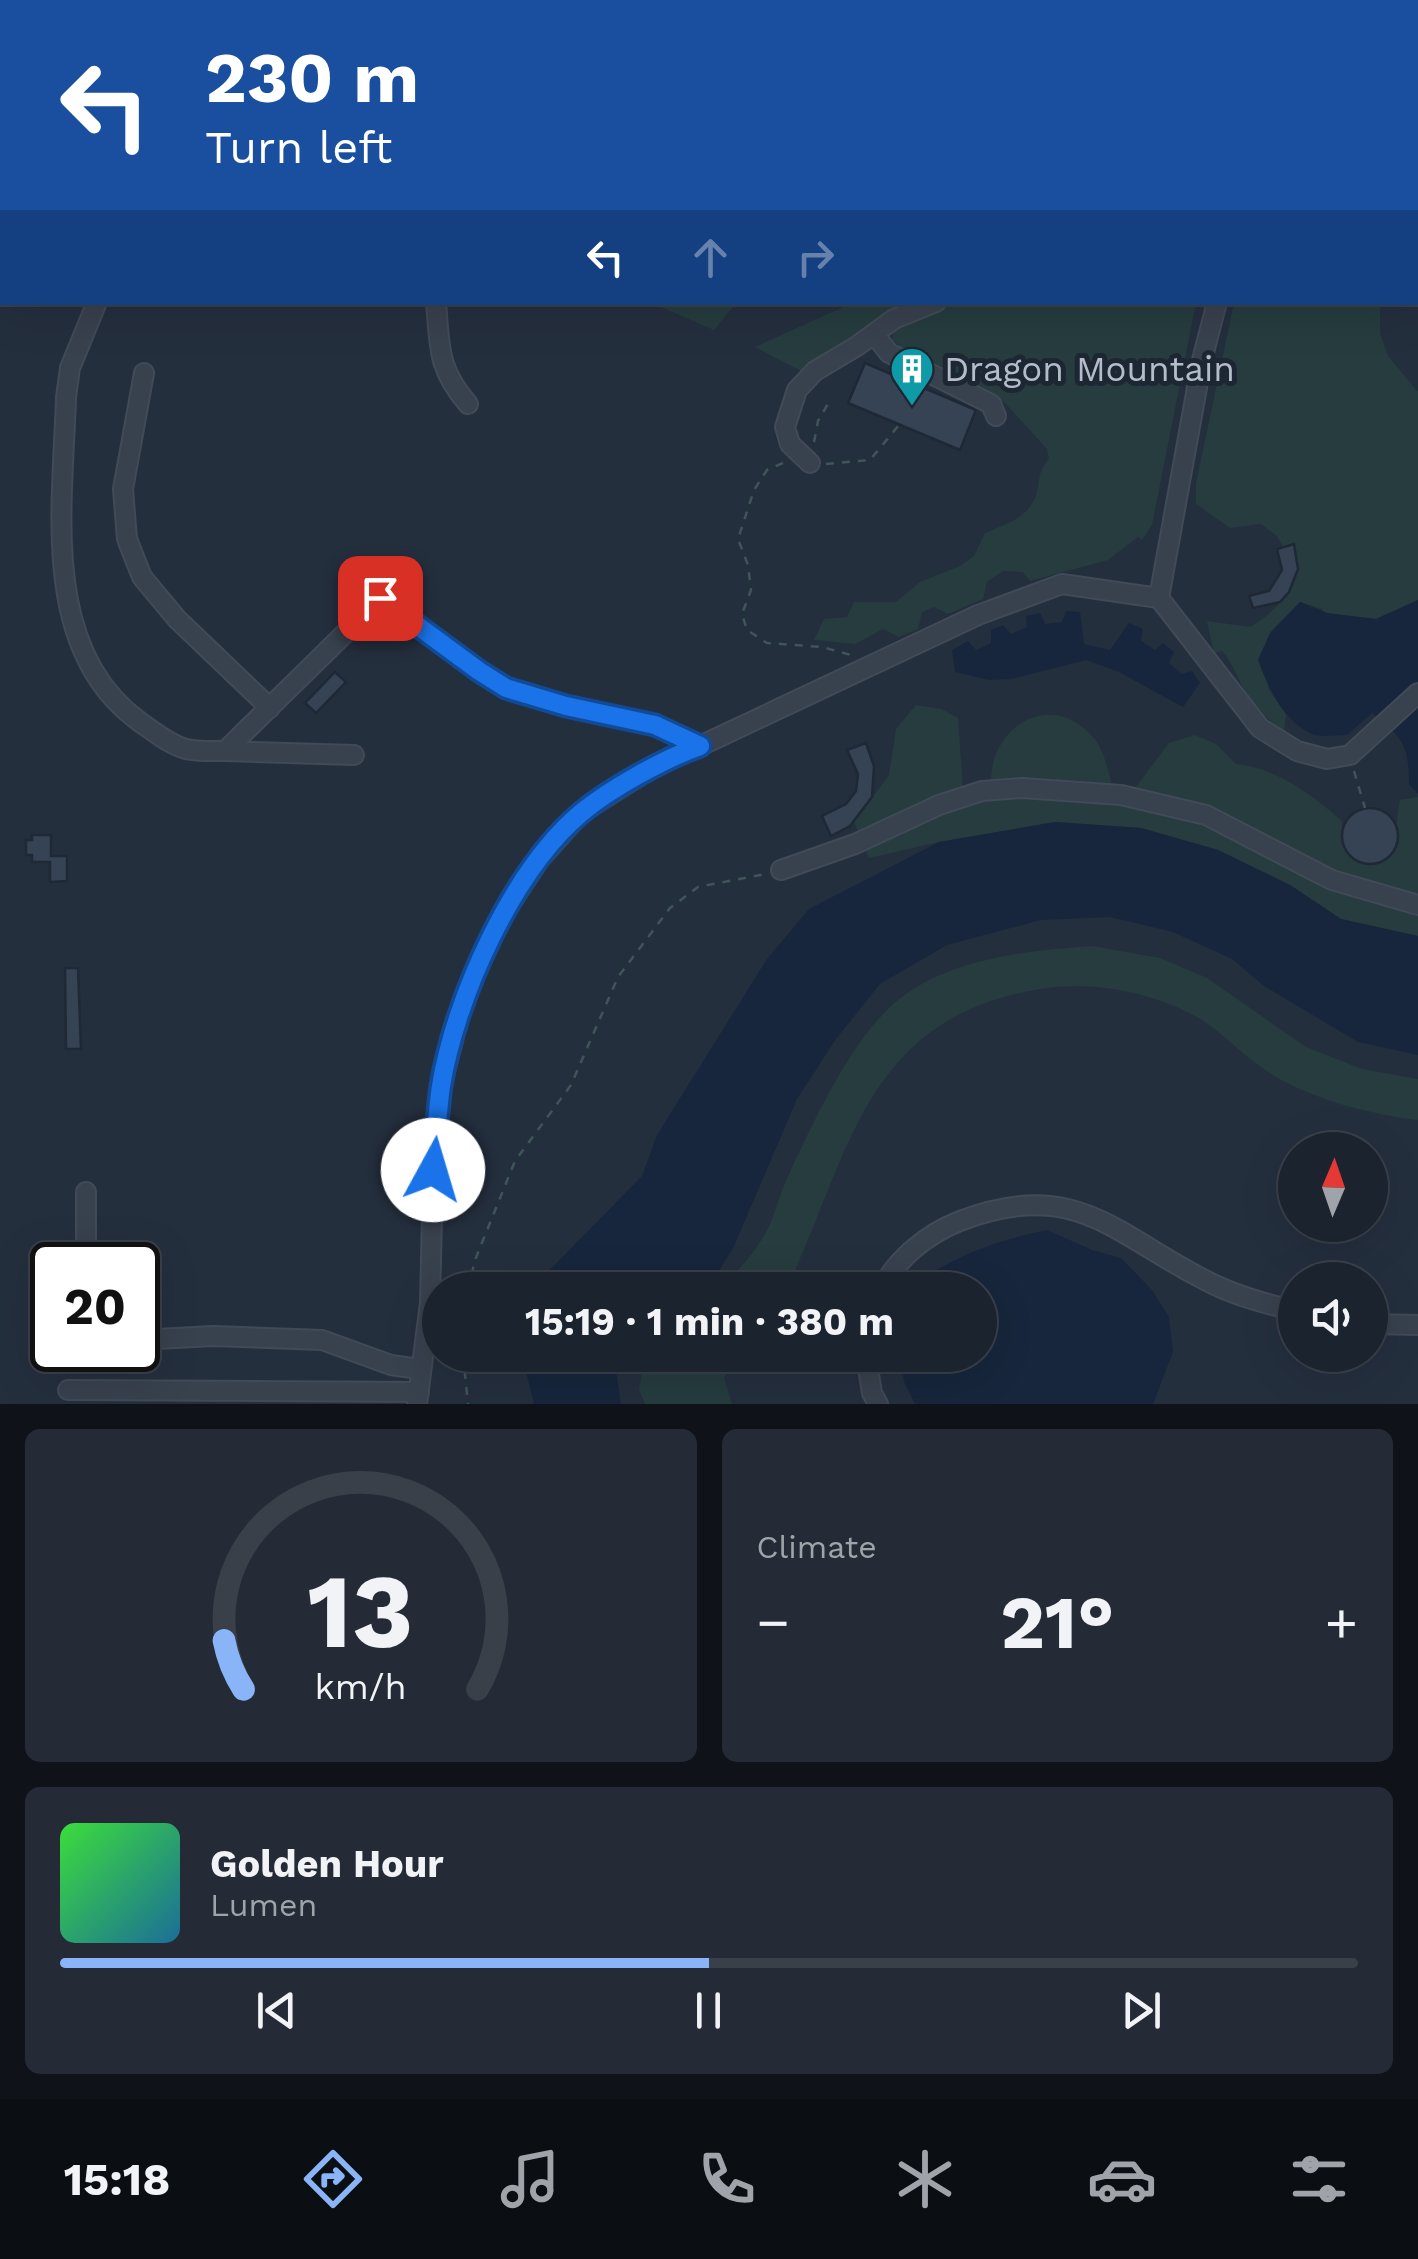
<!DOCTYPE html>
<html lang="en">
<head>
<meta charset="utf-8">
<style>
	:root { --surface:#1b232e; --page:#242b36; --text:#f1f3f6; --muted:#a0a4aa; --line:#39404a; --accent:#8ab4f8 }
	body { margin:0; font-family:"Work Sans",sans-serif; background:var(--page); color:var(--text); height:100vh; display:flex; flex-direction:column; font-size:38px; white-space:nowrap }
	* { box-sizing:border-box; margin:0 }
	p { font-size:32px; color:var(--muted) }
	.icon { flex:none; width:55px; height:55px; fill:none; stroke:currentColor; stroke-width:2; stroke-linecap:round; stroke-linejoin:round }
	.map { position:relative; height:1404px; overflow:hidden }
	.side { display:flex; flex-direction:column; gap:25px; padding:25px; background:#0f1319; flex:1 }
	.side>* { flex:none }
	.guide { position:absolute; left:0px; top:0px; width:1420px; height:305px; box-shadow:0 10px 40px #0002,0 0 0 2px var(--line); background:#1a4fa0; color:#fff; overflow:hidden }
	.needle { width:65px; rotate:2deg }
	.controls { position:absolute; left:1278px; top:1132px; display:grid; gap:20px }
	.controls a { display:grid; place-items:center; width:110px; height:110px; border-radius:50%; background:var(--surface); box-shadow:0 10px 40px #0002,0 0 0 2px var(--line); font-size:50px }
	.speed { position:absolute; left:30px; top:1242px; display:flex; gap:20px; font-size:50px; font-weight:700; text-align:center }
	.speed>* { display:grid; place-content:center; width:130px; height:130px; border-radius:50%; background:var(--surface); box-shadow:0 10px 40px #0002,0 0 0 2px var(--line); line-height:1 }
	.speed .limit { border:5px solid #111; border-radius:15px; background:#fff; color:#111 }
	.pin { position:absolute; display:grid; place-items:center; width:85px; height:85px; color:#fff; margin:-42px; border-radius:20px; box-shadow:0 5px 15px #0006 }
	.me { position:absolute; width:110px; margin:-55px; rotate:6deg; stroke-linejoin:round; filter:drop-shadow(0 0 8px #0008) }
	.turn { display:flex; align-items:center; gap:35px; height:210px; padding:0 40px; font-size:45px }
	.turn .icon { width:130px; height:130px; stroke-width:2.5 }
	.turn b { display:block; font-size:70px; line-height:85px }
	.lanes { display:flex; align-items:center; height:95px; padding:0 40px; background:#0003; justify-content:center; gap:50px; direction:ltr }
	.lanes .off { opacity:.35 }
	.big { font-size:75px; font-weight:700; line-height:1.1 }
	.side .widget { flex:1; display:flex; flex-direction:column; justify-content:center; gap:15px; min-width:0; padding:0 35px; border-radius:15px; background:var(--page) }
	.side .dial { align-items:center; gap:0 }
	.dial svg { height:260px; overflow:visible; fill:none; stroke:var(--line); stroke-width:7; stroke-linecap:round; text-anchor:middle }
	.dial text { fill:var(--text); stroke:none }
	.song { display:flex; align-items:center; gap:30px }
	.cover { width:120px; height:120px; border-radius:15px; background:linear-gradient(135deg,hsl(120 70% 55%),hsl(200 70% 35%)) }
	.played { height:10px; border-radius:5px; background:linear-gradient(90deg,var(--accent) 50%,var(--line) 50%) }
	.keys { display:flex; justify-content:space-around; direction:ltr }
	.heat { display:flex; justify-content:space-between; align-items:center; font-size:55px; direction:ltr }
	.side .tiles { flex:1; display:grid; gap:25px; grid-template-columns:1fr 1fr }
	.widget:last-child { grid-column:span 2 }
	.trip { position:absolute; left:422px; top:1272px; width:575px; height:100px; border-radius:50px; background:var(--surface); box-shadow:0 10px 40px #0002,0 0 0 2px var(--line); font-weight:700; line-height:100px; text-align:center }
	.tabs { display:flex; height:160px; justify-content:space-around; align-items:center; background:#0b0e12; color:var(--muted) }
	.tabs .icon { width:70px; height:70px }
	.tabs .current { color:var(--accent) }
	.tabs b { font-size:45px; color:var(--text) }
	.map>svg:first-child { display:block }
</style>
</head>
<body>
<div class="map">
<svg width="1418" height="1404" viewBox="0 0 1418 1404">
	<rect width="100%" height="100%" fill="#242f3e"/>
	<path fill="#263c3f" d="M652,303H761L733,307L714,330Z
		M852,303H921L805,373L755,347Z
		M951,303H1196L1152,525L1142,540L1138,537L1108,560L1030,581L1023,572L1003,571L987,582L983,599L948,614L934,607L922,612L918,629L899,637L883,629L855,644L814,640L824,619L847,617L854,602H896L920,582L960,566L974,556L985,533C1009,523 1032,517 1038,488C1040,474 1040,469 1049,459L1047,449L1005,403L908,354L892,339C895,313 930,310 951,303Z
		M1234,303H1380V333L1388,356L1418,392V600L1376,619L1326,613L1320,608L1300,602L1271,632L1268,688L1286,714L1284,732C1270,721 1257,710 1248,696C1238,681 1234,664 1222,651L1214,653L1207,621L1250,627C1281,608 1304,581 1294,545L1283,547L1277,536L1261,524L1230,528L1196,504V483Z
		M916,705L941,709L958,718L963,790L991,781C991,724 1052,691 1091,735C1104,748 1107,767 1112,785L1136,787L1169,743L1195,735L1216,744L1236,764C1277,768 1312,795 1342,821C1342,841 1344,854 1363,863C1408,866 1392,828 1400,800L1418,797V936L1341,919L1290,885L1218,850L1141,828L1055,822L939,842L869,858L854,822L889,775L896,729Z
		M1092,946L1160,958L1207,978L1306,1047L1362,1069L1418,1079V1120C1368,1114 1302,1097 1261,1067C1239,1052 1218,1028 1195,1016C1148,991 1092,981 1040,989C863,1018 851,1154 786,1290H719C737,1272 760,1247 770,1224C777,1208 781,1190 789,1174C813,1123 846,1051 886,1011C937,959 1023,951 1092,946Z
		M644,1355H736L724,1378L732,1404H645L639,1390Z"/>
	<path fill="#17263c" d="M1418,600V794L1409,784C1409,743 1402,738 1372,713L1347,735C1338,735 1323,737 1315,735C1284,724 1268,687 1258,660L1270,633L1300,602L1327,613L1376,619Z
		M1066,611L1080,612L1084,644L1110,650L1129,623L1143,629L1141,641L1155,650L1163,643L1174,652L1169,663L1182,674L1192,671L1200,683L1183,707L1119,672L1086,660L1011,679L989,680L955,672L952,650L968,641L976,650L991,643V630L1003,625L1011,634L1027,627L1026,616L1040,613L1045,624L1062,622Z
		M1055,822L1141,828L1218,850L1290,885L1341,919L1418,936V1055L1358,1042L1264,986L1232,959L1173,932L1110,917L1041,920L947,945L880,984L836,1039L797,1099L734,1246L710,1286L703,1290H530L642,1176L657,1135L767,959L809,909L939,842Z
		M1047,1230L1092,1250L1121,1258L1152,1290L1169,1317L1173,1352L1153,1404H915L904,1382L901,1355H980V1290H911L913,1286C953,1256 998,1240 1047,1230Z
		M522,1355H620L616,1372L621,1404H534Z"/>
	<path fill="#364354" stroke="#1f2835" stroke-width="2.5" d="M865,363L976,410L960,450L848,403Z
		M1294,544L1298,569L1289,592L1280,602L1253,608L1249,596L1269,591L1282,570L1277,549Z
		M335,672L346,682L316,713L305,703Z
		M866,743L874,766L872,797L850,826L831,836L822,816L846,804L856,791L858,774L847,750Z
		M1342 836a28 28 0 1 1 56 0a28 28 0 1 1-56 0Z
		M32,835H51V856H67V881L50,882V862H32V855H26V840H32Z
		M65,968H78L81,1049H66Z"/>
	<g fill="none" stroke-linecap="round" stroke-linejoin="round">
		<defs>
			<path id="minor" d="M1321,0L1322,2
				M380,2L384,0
				M1088,2L1091,0
				M1173,2L1174,0
				M0,64H2
				M97,302L70,368L66,397C63,505 39,650 140,722C153,731 170,745 186,749C198,752 213,751 225,751L381,598L479,671L506,687L566,706L655,725L700,746
				M436,302C440,347 437,368 468,404
				M1217,302L1202,360L1159,598L1260,728L1297,751L1327,759L1350,755L1418,693
				M874,334L889,353L991,404L996,416
				M144,373L123,489L127,539L142,577L177,619L270,708
				M810,463L790,444L785,427L797,390L815,371L857,346L894,319L936,302
				M225,751L354,755
				M781,870L855,844L939,805L982,791L1022,788L1121,795L1206,815L1332,880L1418,905
				M86,1265V1192
				M881,1290C896,1259 927,1234 960,1221C1079,1175 1118,1239 1215,1285C1240,1297 1268,1304 1295,1311
				M1370,1324L1418,1325
				M138,1340L213,1336L322,1340L391,1365L419,1369
				M866,1355L872,1393L878,1404
				M68,1390L419,1392
				M417,1404L430,1303L433,1170L442,1083L464,998L496,925L540,859L581,813L670,757L700,746L978,615L1062,584L1159,598"/>
		</defs>
		<use href="#minor" stroke="#414a57" stroke-width="22"/>
		<path stroke="#3f5557" stroke-width="2.5" stroke-dasharray="8 8" stroke-linecap="butt" d="M1023,0L1024,2
			M814,442L818,421L829,402
			M783,463L767,470L754,490L738,539L748,565L751,590L742,614L747,630L767,643L822,647L851,655
			M826,464L870,460L899,425
			M1354,771L1365,808
			M468,1290L475,1260L515,1161L571,1085L618,977L670,908L698,887L766,874
			M463,1355L468,1404"/>
		<use href="#minor" stroke="#38414e" stroke-width="18"/>
	</g>
	<g fill="none" stroke-linecap="round" stroke-linejoin="round">
		<defs>
			<path id="route" d="M380,598L479,671L506,688L566,706L655,725L700,746C664,759 611,788 581,813C512,871 455,999 441,1086C437,1114 436,1142 433,1170"/>
		</defs>
		<use href="#route" stroke="#114b97" stroke-width="25"/>
		<use href="#route" stroke="#1a73e8" stroke-width="18"/>
	</g>
	<defs>
		<symbol id="building-pin" viewBox="-11 -11 22 30"><path d="M0 17L-7.5 6A9.5 9.5 0 1 1 7.5 6Z" fill="#0f9aa8" stroke="#1d2633"/><path d="M-4-6H4V6H1V3H-1V6H-4ZM-2.5-4.3h1.7v1.8h-1.7ZM.8-4.3h1.7v1.8H.8ZM-2.5-1h1.7V.8h-1.7ZM.8-1h1.7V.8H.8Z" fill="#fff"/></symbol>
	</defs>
	<g fill-rule="evenodd">
		<use href="#building-pin" x="887" y="344" width="50" height="68"/>
	</g>
	<g text-anchor="middle" dominant-baseline="central" stroke-width="10" stroke-linejoin="round" paint-order="stroke">
		<g font-size="35" fill="#b4bcc9" stroke="#1d2633" text-anchor="start">
			<text x="944" y="369">Dragon Mountain</text>
		</g>
	</g>
</svg>
<div class="controls">
<a><svg class="needle" viewBox="-14 -14 28 28"><path d="M0-13l5 13h-10z" fill="#e53935"/><path d="M0 13l5-13h-10z" fill="#a0a4aa"/></svg></a>
<a><svg class="icon" aria-label="sound" viewBox="0 0 24 24"><path d="M4 9h4l5-4v14l-5-4H4zM17 9q2 3 0 6"/></svg></a>
</div>
<div class="speed"><div class="limit">20</div></div>
<div class="pin" style="left:380px;top:598px;background:#d93025"><svg class="icon" aria-label="arrive" viewBox="0 0 24 24"><path d="M6 21V4h12l-3 4 3 4H6"/></svg></div>
<svg class="me" style="left:433px;top:1170px" viewBox="-20 -20 40 40"><circle r="19" fill="#fff"/><path d="M0-13L10 11 0 6-10 11z" fill="#1a73e8"/></svg>
<div class="trip">15:19 · 1 min · 380 m</div>
<div class="guide">
<div class="turn"><svg class="icon" aria-label="left" viewBox="0 0 24 24"><path d="M17 20v-9H6M10 6l-5 5 5 5"/></svg><div><b>230 m</b>Turn left</div></div>
<div class="lanes"><svg class="icon" aria-label="left" viewBox="0 0 24 24"><path d="M17 20v-9H6M10 6l-5 5 5 5"/></svg><svg class="icon off" aria-label="ahead" viewBox="0 0 24 24"><path d="M12 20V5M6 11l6-6 6 6"/></svg><svg class="icon off" aria-label="right" viewBox="0 0 24 24"><path d="M7 20v-9h11M14 6l5 5-5 5"/></svg></div>
</div>
</div>
<section class="side">
<div class="tiles">
<div class="widget dial"><svg viewBox="0 0 100 80">
<path d="M14 69A42 42 0 1 1 86 69"/>
<path d="M14 69A42 42 0 0 1 8 54" stroke="#8ab4f8"/>
<text x="50" y="56" font-size="32" font-weight="700">13</text>
<text x="50" y="72" font-size="11">km/h</text>
</svg></div>
<div class="widget"><p>Climate</p>
<div class="heat"><a>−</a><b class="big">21°</b><a>+</a></div>
</div>
<div class="widget">
<div class="song"><i class="cover"></i><div><b>Golden Hour</b><p>Lumen</p></div></div>
<div class="played"></div>
<div class="keys"><svg class="icon" aria-label="previous" viewBox="0 0 24 24"><path d="M18 5L8 12l10 7zM5 5v14"/></svg><svg class="icon" aria-label="pause" viewBox="0 0 24 24"><path d="M8 5v14M16 5v14"/></svg><svg class="icon" aria-label="next" viewBox="0 0 24 24"><path d="M6 5l10 7-10 7zM19 5v14"/></svg></div>
</div>
</div>
</section>
<nav class="tabs">
<b>15:18</b>
<svg class="icon current" aria-label="directions" viewBox="0 0 24 24"><path d="M12 3l9 9-9 9-9-9zM9 14v-3h6M13 9l2 2-2 2"/></svg>
<svg class="icon" aria-label="music" viewBox="0 0 24 24"><path d="M9 18V5l10-2v13"/><circle cx="6" cy="18" r="3"/><circle cx="16" cy="16" r="3"/></svg>
<svg class="icon" aria-label="phone" viewBox="0 0 24 24"><path d="M5 4h4l2 5-3 2q2 4 5 5l2-3 5 2v4C11 20 4 13 5 4z"/></svg>
<svg class="icon" aria-label="climate" viewBox="0 0 24 24"><path d="M12 3v18M4 7l16 10M4 17L20 7"/></svg>
<svg class="icon" aria-label="car" viewBox="0 0 24 24"><path d="M5 17H2v-5l4-1 3-4h7l3 4 3 1v5h-3M9 17h6M6 11h13"/><circle cx="7" cy="17" r="2"/><circle cx="17" cy="17" r="2"/></svg>
<svg class="icon" aria-label="filters" viewBox="0 0 24 24"><path d="M4 7h16M4 17h16"/><circle cx="9" cy="7" r="2"/><circle cx="15" cy="17" r="2"/></svg>
</nav>
</body>
</html>
